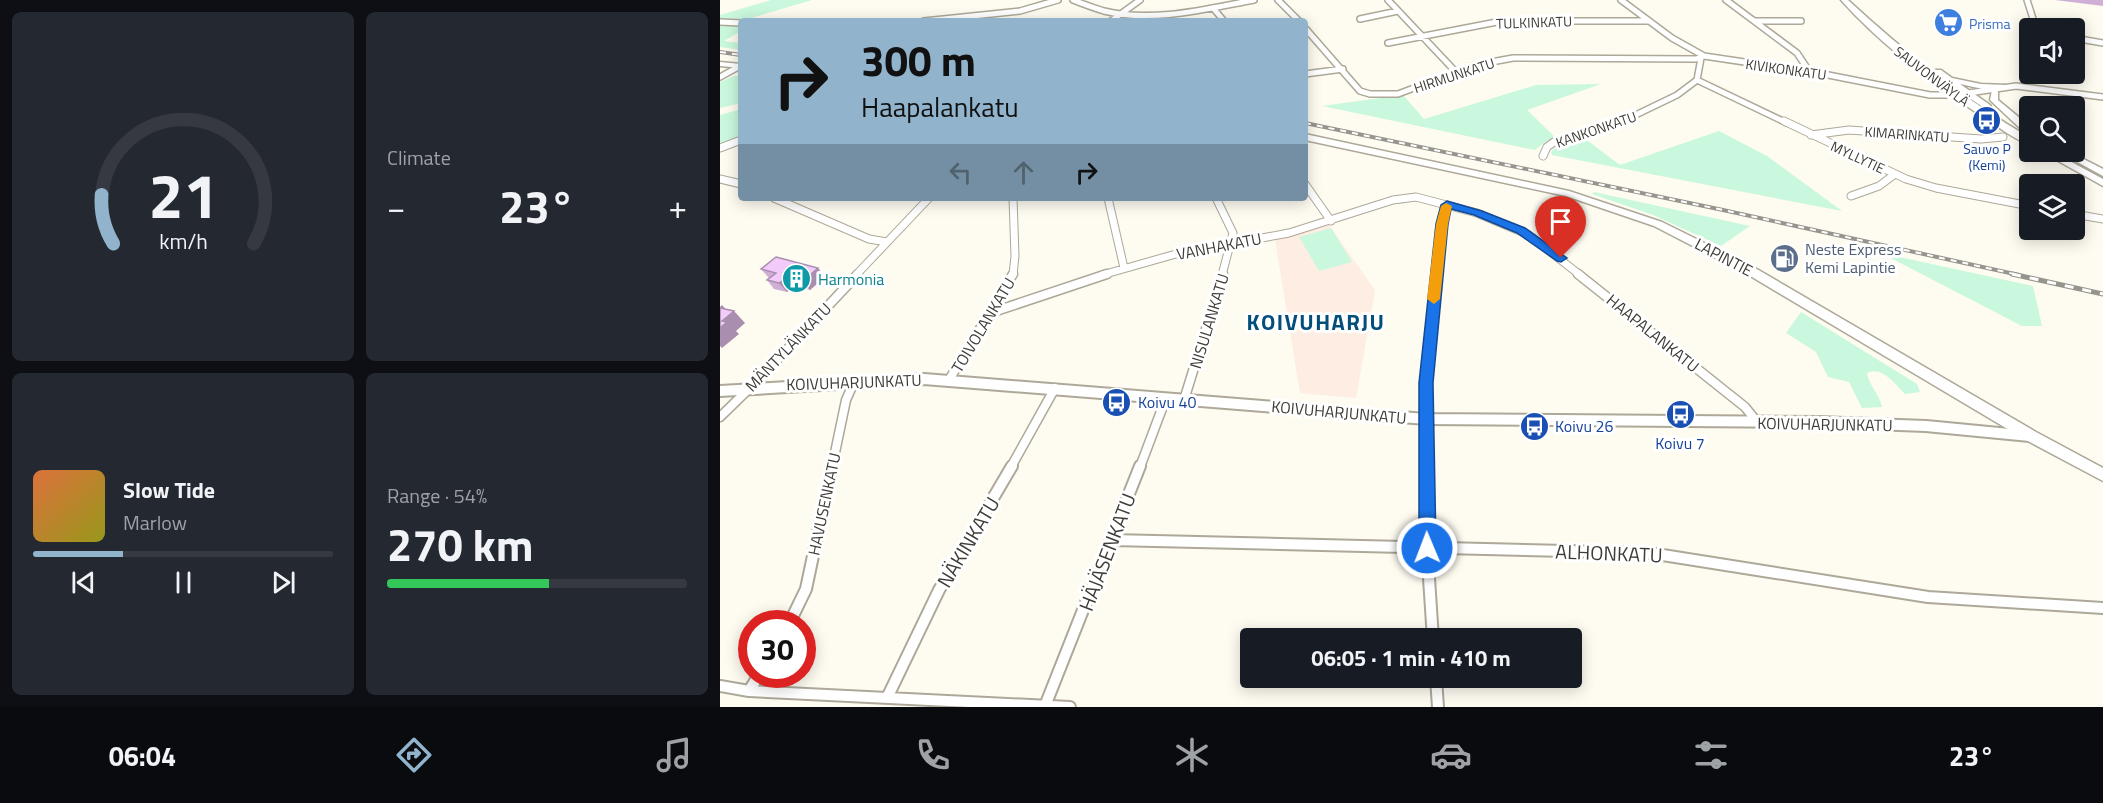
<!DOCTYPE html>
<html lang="en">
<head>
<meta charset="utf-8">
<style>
	:root { --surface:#171b24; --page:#242831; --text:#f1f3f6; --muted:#9ea1a6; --line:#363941; --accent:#91b3cc }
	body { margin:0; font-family:"Titillium Web",sans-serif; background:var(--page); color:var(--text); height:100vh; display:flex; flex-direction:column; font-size:22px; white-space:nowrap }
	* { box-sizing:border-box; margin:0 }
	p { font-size:20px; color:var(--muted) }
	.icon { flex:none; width:33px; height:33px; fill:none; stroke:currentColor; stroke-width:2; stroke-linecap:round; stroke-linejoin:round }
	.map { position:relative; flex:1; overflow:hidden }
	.drawer { display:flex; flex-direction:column; gap:12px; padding:12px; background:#0d0f14; width:720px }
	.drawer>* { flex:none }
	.hud { position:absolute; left:18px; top:18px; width:570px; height:183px; border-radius:6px; box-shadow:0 3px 15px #0003; background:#91b3cc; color:#111; overflow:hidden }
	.tools { position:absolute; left:1299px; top:18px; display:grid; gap:12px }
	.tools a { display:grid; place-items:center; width:66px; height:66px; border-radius:6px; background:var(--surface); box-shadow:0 3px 15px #0003; font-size:30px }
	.speed { position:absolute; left:18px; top:610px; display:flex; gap:12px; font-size:30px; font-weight:700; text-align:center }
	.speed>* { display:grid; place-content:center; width:78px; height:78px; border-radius:50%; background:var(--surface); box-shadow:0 3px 15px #0003; line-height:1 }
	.speed .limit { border:9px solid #d22; background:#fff; color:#111 }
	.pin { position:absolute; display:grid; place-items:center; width:51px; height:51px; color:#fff; margin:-62px -26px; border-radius:50% 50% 50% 0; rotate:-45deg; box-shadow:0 0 6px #0007 }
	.pin .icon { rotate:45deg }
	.me { position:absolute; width:66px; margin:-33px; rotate:359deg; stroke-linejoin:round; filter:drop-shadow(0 0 4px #0008) }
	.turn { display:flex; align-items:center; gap:21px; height:126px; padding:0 24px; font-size:27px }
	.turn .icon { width:78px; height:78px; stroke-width:2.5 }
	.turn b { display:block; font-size:42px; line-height:51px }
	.lanes { display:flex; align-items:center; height:57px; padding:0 24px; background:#0003; justify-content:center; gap:30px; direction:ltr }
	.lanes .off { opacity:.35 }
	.big { font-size:45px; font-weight:700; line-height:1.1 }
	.drawer .card { flex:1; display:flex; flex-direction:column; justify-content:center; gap:9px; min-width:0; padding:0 21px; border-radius:9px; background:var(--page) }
	.drawer .dial { align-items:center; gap:0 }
	.dial svg { height:156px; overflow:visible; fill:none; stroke:var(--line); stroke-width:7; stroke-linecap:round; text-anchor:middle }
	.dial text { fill:var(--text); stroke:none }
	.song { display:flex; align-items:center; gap:18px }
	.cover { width:72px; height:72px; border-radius:9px; background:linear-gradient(135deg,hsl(20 70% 55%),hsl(60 70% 35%)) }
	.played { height:6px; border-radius:3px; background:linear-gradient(90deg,var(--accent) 30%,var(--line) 30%) }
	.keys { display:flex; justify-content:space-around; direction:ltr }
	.heat { display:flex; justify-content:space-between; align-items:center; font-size:33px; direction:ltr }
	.charge { height:9px; border-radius:4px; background:linear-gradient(90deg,#34c759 54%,var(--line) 0) }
	.drawer .tiles { flex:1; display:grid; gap:12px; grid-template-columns:repeat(2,1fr) }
	.trip { position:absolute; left:520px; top:628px; width:342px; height:60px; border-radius:6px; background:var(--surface); box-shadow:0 3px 15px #0003; font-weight:700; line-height:60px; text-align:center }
	.dock { display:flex; height:96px; justify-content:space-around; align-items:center; background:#090b0e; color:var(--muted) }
	.dock .icon { width:42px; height:42px }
	.dock .current { color:var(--accent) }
	.dock b { font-size:27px; color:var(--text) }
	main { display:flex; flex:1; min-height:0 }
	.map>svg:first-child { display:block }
</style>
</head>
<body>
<main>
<section class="drawer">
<div class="tiles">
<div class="card dial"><svg viewBox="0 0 100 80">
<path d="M14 69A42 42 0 1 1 86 69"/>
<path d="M14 69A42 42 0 0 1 8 44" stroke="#91b3cc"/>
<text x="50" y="56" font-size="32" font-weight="700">21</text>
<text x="50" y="72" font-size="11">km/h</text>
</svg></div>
<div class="card"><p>Climate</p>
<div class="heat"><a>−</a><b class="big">23°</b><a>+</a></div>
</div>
<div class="card">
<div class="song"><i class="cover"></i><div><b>Slow Tide</b><p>Marlow</p></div></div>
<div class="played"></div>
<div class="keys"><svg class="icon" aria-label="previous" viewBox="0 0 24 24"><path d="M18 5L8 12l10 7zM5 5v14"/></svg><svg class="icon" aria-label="pause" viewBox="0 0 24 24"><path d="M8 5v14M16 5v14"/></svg><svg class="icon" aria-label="next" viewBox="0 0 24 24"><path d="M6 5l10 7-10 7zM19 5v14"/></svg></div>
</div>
<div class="card"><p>Range · 54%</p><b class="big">270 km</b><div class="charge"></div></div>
</div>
</section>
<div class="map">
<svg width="1383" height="707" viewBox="0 0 1383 707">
	<rect width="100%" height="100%" fill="#fefbf1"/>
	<path fill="#feede2" d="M609,225L655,290L636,398L580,393L555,239Z"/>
	<path fill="#c9f8de" d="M51,0H92L21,21V31L4,41L21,43V50L0,47V15Z
		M14,76H21V103L0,108V82Z
		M881,84L807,110L836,138L825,142L815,150L602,106L683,95L704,119L816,85Z
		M21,109V138L0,146V115Z
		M999,131L1047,156L1122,211L832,155L831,152L841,142L864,138L900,165Z
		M874,192L1030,226L1001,246L933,215L872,194Z
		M611,228L632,262L599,271L579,237Z
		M1161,253L1313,286L1322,326H1302Z
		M1081,312L1197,384L1200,392L1185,394C1174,383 1162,366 1147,373C1148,384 1159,393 1162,407L1142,408L1129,382L1108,377L1096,352L1066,333Z"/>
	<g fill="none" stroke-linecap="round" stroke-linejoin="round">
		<defs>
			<path id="minor-far3" d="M353,0C363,4 374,8 384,11C433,23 486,9 534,0
				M558,0L579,21
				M668,0L735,71
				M901,0L952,38L984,56L1098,73L1210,95H1235L1296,86L1383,97
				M1006,0L1077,53L1089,71
				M1307,0L1316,28
				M493,8L504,21
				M640,19L678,11
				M204,21L300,11L338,0
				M391,21L420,0
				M1035,21H1081
				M0,22L21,23
				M585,28L640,91L650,94H678L755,65L793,58L976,59L984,56
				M1354,38L1383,43
				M668,43L782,21H928
				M585,74L623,69
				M0,77L20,66
				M977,80L1067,123
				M899,123L957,95L977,80L981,58"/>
			<path id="minor-far2" d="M1064,121L1186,179L1216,188L1310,206
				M1091,135L1129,130L1261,139L1283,137
				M0,148L21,140
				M823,156L827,147L834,142L903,121
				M0,179L21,184
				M585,184L611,221
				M1131,196L1159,186L1175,174
				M54,198L149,239L167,242
				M293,198L295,256L293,275
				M388,198L404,268
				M496,198L513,233L502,275
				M1354,214L1383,219
				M136,275L209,198
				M382,275L456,254L569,233L673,200L696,197L757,213L809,235L860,275
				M717,275L722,224L727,205"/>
			<path id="minor-far1" d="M858,274L1025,407L1037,422
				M273,312L387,274
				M229,380L293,274
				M464,400L503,274
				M0,417L42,376L138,274
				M112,467L126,400L134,382
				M291,467L335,388
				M420,467L446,398
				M707,467L706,383L717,274"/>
			<path id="minor" d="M707,466V548L713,639
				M392,540L930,553L1208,597L1383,608
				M69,624L86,589L112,466
				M716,678L718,707
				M0,686L29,691L350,707
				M29,691L39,675
				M167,698L219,590L292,466
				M325,706L420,466"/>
			<path id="tertiary" d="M0,391L204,379L706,419L1098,422L1206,426L1310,436"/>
			<path id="secondary" d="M1121,0H1128C1184,52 1244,99 1310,138V145C1294,139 1280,128 1266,119C1216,86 1161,45 1121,0Z
				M0,62L21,64V68L0,66Z
				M1215,70H1221L1232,78L1261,84L1286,85L1290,87C1278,94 1254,87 1240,84L1270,105L1271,107L1267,110L1215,74Z
				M1272,90H1278V100L1307,124L1310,132H1304L1270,100Z
				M585,134L849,191L942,222L1035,268L1316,432L1383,468V481L1306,440L1027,274L934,226L846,196L585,140Z
				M1322,152H1333L1383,179V186Z
				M1339,152H1350L1383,169V176Z"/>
		</defs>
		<use href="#minor-far3" stroke="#ada898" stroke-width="8"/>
		<use href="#minor-far2" stroke="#ada898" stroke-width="9"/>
		<use href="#minor-far1" stroke="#ada898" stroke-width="11"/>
		<use href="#minor" stroke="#ada898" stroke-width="14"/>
		<use href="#tertiary" stroke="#ada898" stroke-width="14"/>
		<use href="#secondary" stroke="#ada898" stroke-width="3"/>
		<use href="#minor-far3" stroke="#fff" stroke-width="5"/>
		<use href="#minor-far2" stroke="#fff" stroke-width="7"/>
		<use href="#minor-far1" stroke="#fff" stroke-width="8"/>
		<use href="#minor" stroke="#fff" stroke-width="10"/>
		<use href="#tertiary" stroke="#fff" stroke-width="10"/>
		<use href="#secondary" fill="#fff" fill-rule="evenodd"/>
		<defs>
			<path id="rail-far1" d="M0,52L21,55
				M585,123L1003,210L1299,275"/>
			<path id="rail" d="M1292,274L1383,294"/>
		</defs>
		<use href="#rail-far1" stroke="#96948c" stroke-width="4"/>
		<use href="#rail" stroke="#96948c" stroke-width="5"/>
		<use href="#rail-far1" stroke="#fff" stroke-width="2" stroke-dasharray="6" stroke-linecap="butt"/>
		<use href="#rail" stroke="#fff" stroke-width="3" stroke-dasharray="9" stroke-linecap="butt"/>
	</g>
	<path fill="#d0afd7" d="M1335,0H1383V6Z
		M98,268L105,277L90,290L75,286L67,292L54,289L47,280L49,278L41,269Z"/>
	<path fill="#a98eaf" d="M98,268L105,277L90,290L83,281Z
		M68,277L75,286L67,292L59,283Z
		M2,305L10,314L14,311L25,323L16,331L19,334L2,348L0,346V328L2,321L0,307Z"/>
	<path fill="#f2cbfa" stroke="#a98eaf" stroke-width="1.5" d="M56,257L98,268L83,281L68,277L59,283L47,280L56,273L41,269Z
		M0,308L14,311L2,321L7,322L0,328Z"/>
	<path fill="#1a73e8" stroke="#114b97" stroke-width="1.5" d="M727,201L762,211L805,228L847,258L841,262L837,261L797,233L754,215L731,209L728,224L713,383L716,548L713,553L707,556L701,553L699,548V383L716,224L721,205Z"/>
	<path fill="#f59e0b" d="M726,203L732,206L728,224L720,299L714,304L707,299L716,224L721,206Z"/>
	<defs>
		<symbol id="supermarket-disc" viewBox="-11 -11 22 22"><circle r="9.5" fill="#3f7fe0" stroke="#fff"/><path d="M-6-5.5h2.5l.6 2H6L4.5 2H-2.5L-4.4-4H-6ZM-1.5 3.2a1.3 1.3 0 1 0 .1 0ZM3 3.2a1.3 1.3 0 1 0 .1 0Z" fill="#fff"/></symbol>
		<symbol id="bus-disc" viewBox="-11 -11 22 22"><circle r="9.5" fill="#1a4fb4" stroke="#fff"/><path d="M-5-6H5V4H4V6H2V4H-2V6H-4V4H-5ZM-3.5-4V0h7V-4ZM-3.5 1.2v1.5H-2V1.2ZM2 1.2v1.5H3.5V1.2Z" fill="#fff"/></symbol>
		<symbol id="fuel-disc" viewBox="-11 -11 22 22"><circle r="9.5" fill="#5c6f8a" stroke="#fff"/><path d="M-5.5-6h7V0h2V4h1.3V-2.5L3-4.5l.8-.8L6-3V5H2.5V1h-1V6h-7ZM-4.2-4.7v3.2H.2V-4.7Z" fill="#fff"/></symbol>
		<symbol id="building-disc" viewBox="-11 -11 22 22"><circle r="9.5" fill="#0f9aa8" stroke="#fff"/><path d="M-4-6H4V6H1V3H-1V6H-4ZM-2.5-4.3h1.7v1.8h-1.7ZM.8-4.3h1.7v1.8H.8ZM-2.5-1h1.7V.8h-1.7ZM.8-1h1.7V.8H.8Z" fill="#fff"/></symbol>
	</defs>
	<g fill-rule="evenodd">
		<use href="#supermarket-disc" x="1212" y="6" width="33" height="33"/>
		<use href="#bus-disc" x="1250" y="104" width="33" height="33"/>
		<use href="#fuel-disc" x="1048" y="242" width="33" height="33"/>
		<use href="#building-disc" x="60" y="262" width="33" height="33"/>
		<use href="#bus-disc" x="380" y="386" width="33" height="33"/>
		<use href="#bus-disc" x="944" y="398" width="33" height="33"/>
		<use href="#bus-disc" x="798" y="410" width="33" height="33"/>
	</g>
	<g text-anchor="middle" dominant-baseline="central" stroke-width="6" stroke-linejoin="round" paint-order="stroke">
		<g font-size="14" fill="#3e3c36" stroke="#fff">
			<text transform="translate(814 22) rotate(-2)">TULKINKATU</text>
			<text transform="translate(1066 69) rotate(8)">KIVIKONKATU</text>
			<text transform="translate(734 75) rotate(-18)">HIRMUNKATU</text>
			<text transform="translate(1212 76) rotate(37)">SAUVONVÄYLÄ</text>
			<text transform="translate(876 129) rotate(-19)">KANKONKATU</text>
			<text transform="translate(1187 134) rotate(4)">KIMARINKATU</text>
			<text transform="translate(1138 157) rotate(25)">MYLLYTIE</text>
		</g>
		<g font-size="14" fill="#366cbe" stroke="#fff" text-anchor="start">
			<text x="1249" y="23">Prisma</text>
		</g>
		<g font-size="14" fill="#164399" stroke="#fff">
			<text x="1267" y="148">Sauvo P<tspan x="1267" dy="16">(Kemi)</tspan></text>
		</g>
		<g font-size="16" fill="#3e3c36" stroke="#fff">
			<text transform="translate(499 246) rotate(-11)">VANHAKATU</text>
			<text transform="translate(1004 257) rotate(28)">LAPINTIE</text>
			<text transform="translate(489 321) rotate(-73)">NISULANKATU</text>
			<text transform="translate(263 325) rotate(-59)">TOIVOLANKATU</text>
			<text transform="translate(933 333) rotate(39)">HAAPALANKATU</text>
			<text transform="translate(68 347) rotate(-46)">MÄNTYLÄNKATU</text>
			<text transform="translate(134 382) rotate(-2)">KOIVUHARJUNKATU</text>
			<text transform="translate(619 412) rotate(5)">KOIVUHARJUNKATU</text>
			<text transform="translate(1105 424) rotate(1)">KOIVUHARJUNKATU</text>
			<text transform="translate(104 504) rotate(-78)">HAVUSENKATU</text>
		</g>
		<g font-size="16" fill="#4e5e75" stroke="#fff" text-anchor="start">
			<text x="1085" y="249">Neste Express<tspan x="1085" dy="18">Kemi Lapintie</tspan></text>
		</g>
		<g font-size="16" fill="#0d838f" stroke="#fff" text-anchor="start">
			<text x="98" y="279">Harmonia</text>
		</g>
		<g font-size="16" fill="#164399" stroke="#fff" text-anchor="start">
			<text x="418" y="402">Koivu 40</text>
			<text x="835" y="426">Koivu 26</text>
			<text x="960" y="443" text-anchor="middle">Koivu 7</text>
		</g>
		<g font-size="20" fill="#3e3c36" stroke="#fff">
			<text transform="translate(248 542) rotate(-59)">NÄKINKATU</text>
			<text transform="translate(387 552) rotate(-69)">HÄJÄSENKATU</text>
			<text transform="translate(889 553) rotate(2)">ALHONKATU</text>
		</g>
		<g font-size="22" font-weight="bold" letter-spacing="1.5" fill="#044e7c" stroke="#fff">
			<text x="596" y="322">KOIVUHARJU</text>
		</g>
	</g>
</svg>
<div class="tools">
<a><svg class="icon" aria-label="sound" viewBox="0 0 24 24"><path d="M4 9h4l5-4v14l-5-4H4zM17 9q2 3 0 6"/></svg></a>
<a><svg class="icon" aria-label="search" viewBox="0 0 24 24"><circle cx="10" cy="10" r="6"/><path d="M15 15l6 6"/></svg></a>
<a><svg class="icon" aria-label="layers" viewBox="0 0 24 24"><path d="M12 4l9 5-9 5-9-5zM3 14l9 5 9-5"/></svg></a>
</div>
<div class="speed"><div class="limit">30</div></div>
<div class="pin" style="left:841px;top:258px;background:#d93025"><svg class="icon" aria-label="arrive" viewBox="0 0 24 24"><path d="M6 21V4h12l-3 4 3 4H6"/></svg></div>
<svg class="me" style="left:707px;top:548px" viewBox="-20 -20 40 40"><circle r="17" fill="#1a73e8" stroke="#fff" stroke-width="3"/><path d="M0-11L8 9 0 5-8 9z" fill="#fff"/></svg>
<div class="trip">06:05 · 1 min · 410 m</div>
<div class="hud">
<div class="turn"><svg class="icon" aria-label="right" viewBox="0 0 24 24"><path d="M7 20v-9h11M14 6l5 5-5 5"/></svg><div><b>300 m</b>Haapalankatu</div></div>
<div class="lanes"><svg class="icon off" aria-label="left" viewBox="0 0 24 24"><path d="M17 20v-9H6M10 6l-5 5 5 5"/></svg><svg class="icon off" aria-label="ahead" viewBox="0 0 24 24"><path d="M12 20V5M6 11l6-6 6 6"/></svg><svg class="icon" aria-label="right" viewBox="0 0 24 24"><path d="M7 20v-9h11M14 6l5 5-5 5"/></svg></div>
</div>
</div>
</main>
<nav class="dock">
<b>06:04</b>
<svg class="icon current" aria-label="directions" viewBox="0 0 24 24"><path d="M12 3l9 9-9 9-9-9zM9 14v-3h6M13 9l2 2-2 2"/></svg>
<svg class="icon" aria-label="music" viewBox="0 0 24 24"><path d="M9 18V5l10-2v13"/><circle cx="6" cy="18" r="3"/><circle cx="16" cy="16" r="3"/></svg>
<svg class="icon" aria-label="phone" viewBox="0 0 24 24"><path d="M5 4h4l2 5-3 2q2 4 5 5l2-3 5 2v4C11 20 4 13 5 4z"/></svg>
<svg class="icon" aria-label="climate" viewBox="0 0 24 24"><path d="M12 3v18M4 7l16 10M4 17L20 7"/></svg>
<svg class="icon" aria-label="car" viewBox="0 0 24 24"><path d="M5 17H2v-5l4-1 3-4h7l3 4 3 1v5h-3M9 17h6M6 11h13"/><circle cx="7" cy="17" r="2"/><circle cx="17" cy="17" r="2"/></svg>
<svg class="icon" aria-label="filters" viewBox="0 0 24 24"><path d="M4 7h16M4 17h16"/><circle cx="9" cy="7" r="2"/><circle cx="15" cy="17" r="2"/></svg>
<b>23°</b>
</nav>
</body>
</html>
